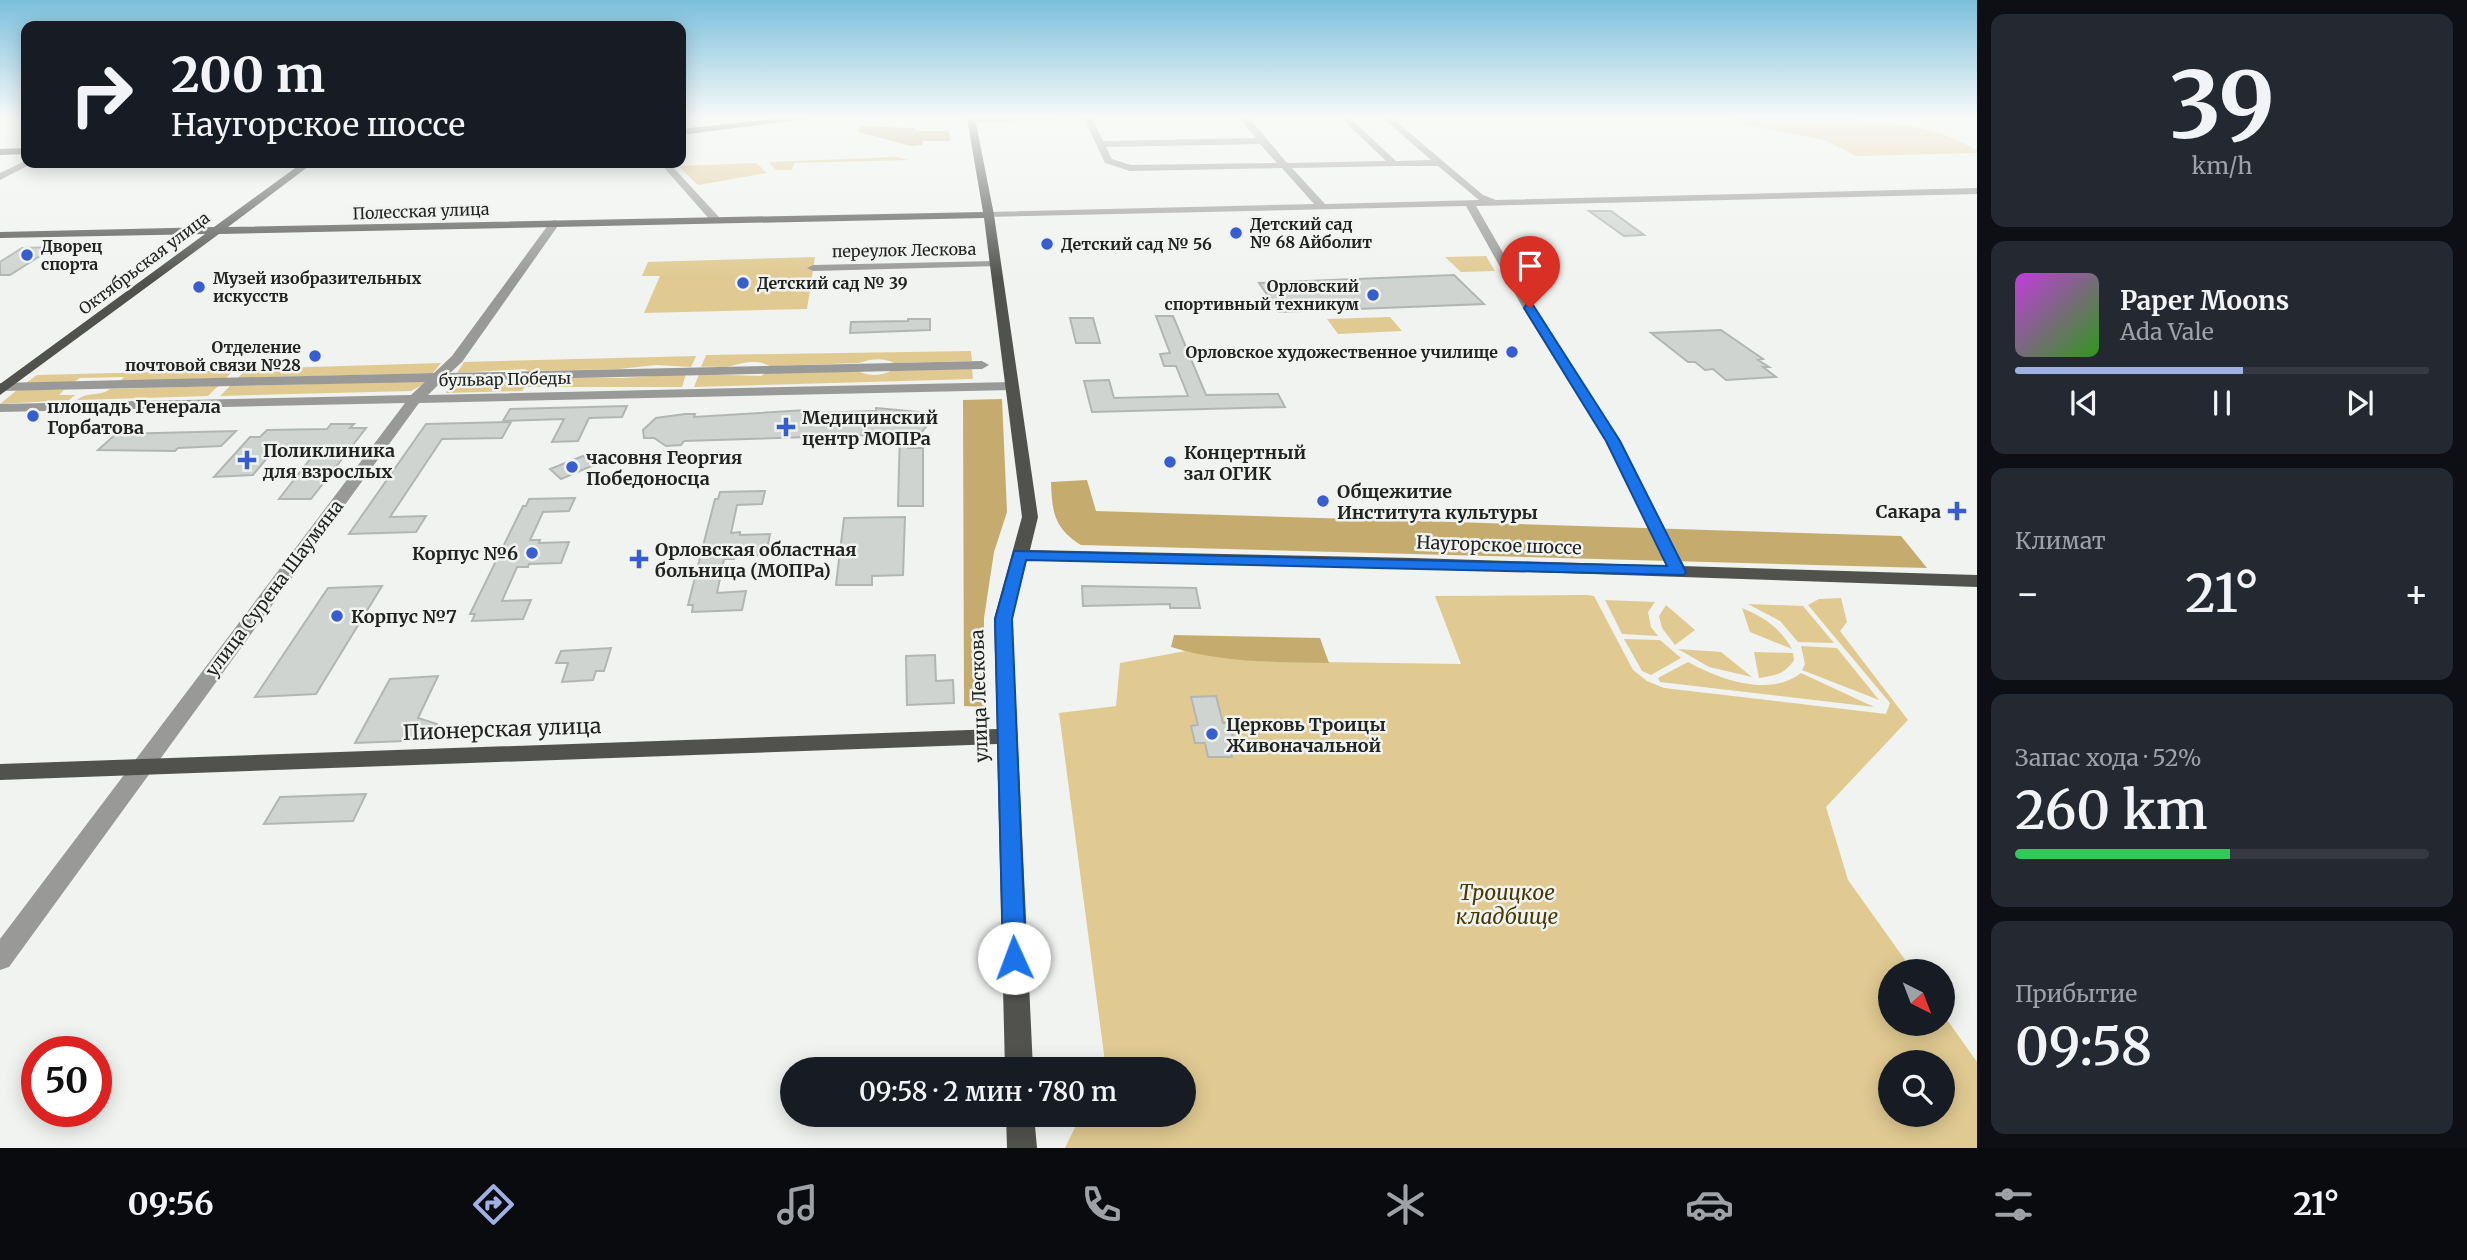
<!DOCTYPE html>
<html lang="ru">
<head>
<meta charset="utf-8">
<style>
	:root { --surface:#171b24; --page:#242831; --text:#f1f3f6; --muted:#9ea1a6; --line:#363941; --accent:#9eb0e4 }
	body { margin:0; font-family:Merriweather,serif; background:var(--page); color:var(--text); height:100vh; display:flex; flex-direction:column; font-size:26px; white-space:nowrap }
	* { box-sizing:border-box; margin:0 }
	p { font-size:23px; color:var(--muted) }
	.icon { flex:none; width:38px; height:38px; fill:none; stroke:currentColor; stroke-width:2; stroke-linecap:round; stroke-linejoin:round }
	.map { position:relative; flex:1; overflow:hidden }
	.panel { display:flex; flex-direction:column; gap:14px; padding:14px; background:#0d0f14; width:490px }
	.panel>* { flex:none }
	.banner { position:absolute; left:21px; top:21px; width:665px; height:147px; border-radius:14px; box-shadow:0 4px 18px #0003; background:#171b24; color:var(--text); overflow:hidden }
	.needle { width:46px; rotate:138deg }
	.fabs { position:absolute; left:1878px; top:959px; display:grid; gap:14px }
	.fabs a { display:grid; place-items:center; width:77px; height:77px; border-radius:50%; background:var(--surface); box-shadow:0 4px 18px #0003; font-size:35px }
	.speed { position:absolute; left:21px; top:1036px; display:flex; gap:14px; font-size:35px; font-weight:700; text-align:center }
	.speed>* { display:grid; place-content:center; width:91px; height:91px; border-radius:50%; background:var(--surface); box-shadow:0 4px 18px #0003; line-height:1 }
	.speed .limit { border:10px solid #d22; background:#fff; color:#111 }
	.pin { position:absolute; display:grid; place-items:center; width:60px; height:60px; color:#fff; margin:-72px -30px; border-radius:50% 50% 50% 0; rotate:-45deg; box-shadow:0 0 7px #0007 }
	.pin .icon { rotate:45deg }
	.me { position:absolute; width:77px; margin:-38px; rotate:358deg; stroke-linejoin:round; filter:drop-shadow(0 0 5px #0008) }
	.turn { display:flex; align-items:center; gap:24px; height:147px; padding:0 35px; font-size:32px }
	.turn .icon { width:91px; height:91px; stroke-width:2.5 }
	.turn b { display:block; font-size:49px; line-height:60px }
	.big { font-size:52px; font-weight:600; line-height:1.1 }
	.panel .tile { flex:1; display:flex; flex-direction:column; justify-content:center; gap:10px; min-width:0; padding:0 24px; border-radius:14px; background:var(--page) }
	.panel .dial { align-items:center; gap:0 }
	.dial b { font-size:91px; line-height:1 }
	.song { display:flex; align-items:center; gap:21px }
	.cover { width:84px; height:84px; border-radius:10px; background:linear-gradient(135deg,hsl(290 70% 55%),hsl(110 70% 35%)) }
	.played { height:7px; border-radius:4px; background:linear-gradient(90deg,var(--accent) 55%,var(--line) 55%) }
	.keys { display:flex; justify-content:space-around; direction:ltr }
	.heat { display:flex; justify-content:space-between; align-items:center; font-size:38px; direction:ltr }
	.charge { height:10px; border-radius:5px; background:linear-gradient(90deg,#34c759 52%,var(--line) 0) }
	.trip { position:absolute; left:780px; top:1057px; width:416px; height:70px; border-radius:35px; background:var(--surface); box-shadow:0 4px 18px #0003; font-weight:600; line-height:70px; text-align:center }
	.dock { display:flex; height:112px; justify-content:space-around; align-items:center; background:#090b0e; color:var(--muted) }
	.dock .icon { width:49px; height:49px }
	.dock .current { color:var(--accent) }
	.dock b { font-size:32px; color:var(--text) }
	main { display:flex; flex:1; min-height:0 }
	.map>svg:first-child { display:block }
</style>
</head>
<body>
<main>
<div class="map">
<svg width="1977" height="1148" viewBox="0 0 1977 1148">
	<rect width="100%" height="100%" fill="#f0f3ef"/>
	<path fill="#e0ca92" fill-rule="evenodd" d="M1731,118H1850C1871,127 1883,122 1904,125C1930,128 1954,138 1977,150V153L1856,156L1825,140L1746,125Z
		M897,157L909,160L794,163L792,170H776L768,162Z
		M756,163L767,173L698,185L678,166Z
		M1486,256L1495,271L1461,272L1445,257Z
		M815,257L807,309L644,313L660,276H642L648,262Z
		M1390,317L1402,331L1338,334L1327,319Z
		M971,351L972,361L894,363C883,357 870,359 859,363L770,366C756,359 744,363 731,366C722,368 711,366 701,367L706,355Z
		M696,356L691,367L656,365L619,369L529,371L524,369L457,373L464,362Z
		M441,363L433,373L238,378L246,369Z
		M972,368L973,379L694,387L699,374L761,376L766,373L858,371C870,377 881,376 893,370Z
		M234,370L226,378L120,381L124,377L80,378L74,382L26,383L37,375Z
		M686,374L682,387H525L522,391L446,393L453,379H486C497,385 516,382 527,377L622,378Z
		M429,381L411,391L220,396L230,386Z
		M218,386L208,396L77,400C88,391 100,397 110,389Z
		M17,390H64L59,395H75L69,400L0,404Z
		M1587,595L1594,596L1633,670L1647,681L1664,688L1886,714L1890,703L1808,605L1819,599L1841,598L1847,622L1840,631L1908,720L1826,807L1848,880L1913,971H1890V1024H1942L1943,1014L1977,1062V1148H1065L1081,1115H1185V1069H1102L1105,1062L1059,713L1116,706L1120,663L1186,651L1256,661L1461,664L1435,596ZM1890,1062H1942V1115H1890Z
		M1605,600L1655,602L1648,612L1651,627L1658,636L1622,634Z
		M1748,604L1803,606L1834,643L1798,642L1780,621Z
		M1666,605L1695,630L1675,645L1662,628L1659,616Z
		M1742,608C1764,617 1780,628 1792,649L1750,632Z
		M1624,639L1660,640L1681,658L1651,675L1642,671Z
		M1801,646L1837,648L1879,700L1802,670L1805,664Z
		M1678,649L1721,652L1752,677L1709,667Z
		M1754,652L1793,653L1794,660C1785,674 1775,676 1759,678Z
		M1688,662C1719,679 1769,698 1801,673L1874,707L1660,682L1658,678Z"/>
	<path fill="#c5ac6e" d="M861,126L915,128V131H949L950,141H923L922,145L911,146L858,132Z
		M1002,399L1007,512L994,552L984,618V707L964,706L963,400Z
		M1087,480L1096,511L1901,536L1927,568L1081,545C1054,528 1052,512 1051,482Z
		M1174,635L1320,638L1329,663C1277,662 1222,663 1171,647Z"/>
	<path fill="#cfd4d1" stroke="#b1b6b4" stroke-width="2" d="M1589,211H1611L1644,235L1624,236Z
		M54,247L10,275H0V262L22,248Z
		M1454,275L1484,304L1279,312L1259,283Z
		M1156,316H1173L1206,395L1278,394L1285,407L1092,412L1084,381L1109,380L1114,398L1188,396L1176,366H1164L1160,354L1170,353Z
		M1070,318H1093L1100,343H1076Z
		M908,319H930V330L850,333L851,322L908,321Z
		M1721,330L1763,359L1758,360L1769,367H1763L1776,377L1726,380L1713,369L1705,370L1695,362H1688L1651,333Z
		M627,406L622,417L589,418L578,441L552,442L564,419L503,421L510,409Z
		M876,408L919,412L926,416L929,423L909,448H923V506H898L900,432L885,438H874V435L684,441L681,445L666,446L654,438H644L643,430L656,418L685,414H695L694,417L807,410L816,413L876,411Z
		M511,422L502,438L442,439L390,517L426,516L416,532L349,534L426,424Z
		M331,424H354L350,428H366L311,499H279L321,445L277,446L253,475L214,477L250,437H260L267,430L327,429Z
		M236,431L221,446L178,448L175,451L98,450L116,434Z
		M583,456L594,465L561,479L550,469Z
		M765,491L762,504L737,505L731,533L740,532V535L770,534L766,555L735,556L734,559H724L717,593L746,591L742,610L692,612L693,605H688L715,499H718L720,492Z
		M575,498L569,511L543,512L530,540H540L539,543L569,542L561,563L529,564L528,567H517L502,601L531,600L523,619L472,621L475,614H470L523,506H526L529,499Z
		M905,517L903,575L872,576V585H836L844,518Z
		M382,586L316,694L255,697L328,588Z
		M1082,586L1196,588L1200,608H1170V604L1083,606Z
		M611,648L604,671H596L593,680L562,682L568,663H556L561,651Z
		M935,655L936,681L953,680L954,703L907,705L906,656Z
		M438,676L418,718L437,724L430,740L355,743L390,679Z
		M1216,696L1223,723H1229L1237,751H1231L1232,757H1208L1205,743H1195L1191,726L1198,725L1191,697Z
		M366,794L353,821L264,824L280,797Z"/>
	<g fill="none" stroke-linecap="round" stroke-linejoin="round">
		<path fill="#999997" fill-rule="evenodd" d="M969,118H1082L972,123Z
			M1084,118H1092L1103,141L1256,138L1240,118H1249L1287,163L1386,161L1341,118H1350L1396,161L1431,160L1383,118H1392L1483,195L1496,200L1977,188V194L1476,206L1535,308L1620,441L1687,571L1678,576L1669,571L1606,441L1523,308L1466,206L985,217V213L989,212L1314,204L1282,168L1130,171L1105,163ZM1260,144L1277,163L1131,165L1112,159L1106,147ZM1395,166H1438L1479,200L1325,204L1292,168Z
			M25,161L33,163L0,180V173Z
			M660,163H669L719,217V221H711Z
			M555,220L560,223L462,362L450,373L982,361L989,365L982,369L442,381L428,395L1012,382L1019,386L1012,390L419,403L9,967L0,970V939L405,403L0,412V404L411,395L425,382L0,391V383L434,373L452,356L551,221Z
			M995,261L1001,264L999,266L813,271L807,268L813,265Z"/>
		<path fill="#51524e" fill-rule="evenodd" d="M783,118H812L681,135V129Z
			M967,118H975L994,215L1038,517L1030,550L1414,558L1977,575V587L1414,568L1027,560L1012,619L1033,1069H1005L997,744L0,780V764L997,729L994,619L1022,517L984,218L219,234L0,395V384L205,234L0,238V232L214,227L302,163H313L228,227L983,212Z
			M26,148V154L0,155V149Z
			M1006,1115H1034L1037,1148H1007Z"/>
	</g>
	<linearGradient id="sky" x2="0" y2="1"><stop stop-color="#7bbfdc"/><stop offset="0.42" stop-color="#f8faf8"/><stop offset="1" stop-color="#f8faf8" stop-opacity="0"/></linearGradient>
	<rect width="1977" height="279" fill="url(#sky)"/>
	<path fill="#1a73e8" stroke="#114b97" stroke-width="2" d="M1526,305H1533L1620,441L1686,572L1684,575L1026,560L1012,619L1026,958L1023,966L1014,969L1006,966L1003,958L995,619L1014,551L1667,566L1606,441L1524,308Z"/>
	<g fill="#385dce" stroke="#f0f3ef" stroke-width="2.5">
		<circle cx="1236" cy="233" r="7"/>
		<circle cx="1047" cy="244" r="7"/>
		<circle cx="27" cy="255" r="7"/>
		<circle cx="743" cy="283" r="7"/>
		<circle cx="199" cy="287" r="7"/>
		<circle cx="1373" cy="295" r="7"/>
		<circle cx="1512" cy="352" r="7"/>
		<circle cx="315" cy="356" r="7"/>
		<circle cx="33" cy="416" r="7"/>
		<path d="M782.5 416.5h7v7h7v7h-7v7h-7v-7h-7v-7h7z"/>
		<path d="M243.5 449.5h7v7h7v7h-7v7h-7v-7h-7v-7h7z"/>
		<circle cx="1170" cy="462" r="7"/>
		<circle cx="572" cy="467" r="7"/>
		<circle cx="1323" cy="501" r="7"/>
		<path d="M1953.5 500.5h7v7h7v7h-7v7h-7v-7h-7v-7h7z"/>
		<circle cx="532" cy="553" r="7"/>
		<path d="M635.5 548.5h7v7h7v7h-7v7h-7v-7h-7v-7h7z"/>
		<circle cx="337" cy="616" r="7"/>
		<circle cx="1212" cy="734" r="7"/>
	</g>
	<g text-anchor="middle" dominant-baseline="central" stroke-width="5" stroke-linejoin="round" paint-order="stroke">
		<g font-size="16" fill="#212221" stroke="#f0f3ef">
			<text transform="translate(421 211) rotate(-2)">Полесская улица</text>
			<text transform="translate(904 250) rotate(-1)">переулок Лескова</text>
			<text transform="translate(144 263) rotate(-37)">Октябрьская улица</text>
			<text transform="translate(505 379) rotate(-1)">бульвар Победы</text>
		</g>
		<g font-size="16" font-weight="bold" fill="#212221" stroke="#f0f3ef" text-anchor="start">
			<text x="1250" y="224">Детский сад<tspan x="1250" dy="18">№ 68 Айболит</tspan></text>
			<text x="1061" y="244">Детский сад № 56</text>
			<text x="41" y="246">Дворец<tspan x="41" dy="18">спорта</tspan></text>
			<text x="213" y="278">Музей изобразительных<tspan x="213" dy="18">искусств</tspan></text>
			<text x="757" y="283">Детский сад № 39</text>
			<text x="1359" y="286" text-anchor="end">Орловский<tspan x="1359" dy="18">спортивный техникум</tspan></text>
			<text x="301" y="347" text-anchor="end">Отделение<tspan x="301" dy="18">почтовой связи №28</tspan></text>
			<text x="1498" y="352" text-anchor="end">Орловское художественное училище</text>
		</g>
		<g font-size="18" font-weight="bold" fill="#212221" stroke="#f0f3ef" text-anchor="start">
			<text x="47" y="406">площадь Генерала<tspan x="47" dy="21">Горбатова</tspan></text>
			<text x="802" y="417">Медицинский<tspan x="802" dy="21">центр МОПРа</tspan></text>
			<text x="263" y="450">Поликлиника<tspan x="263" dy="21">для взрослых</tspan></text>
			<text x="1184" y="452">Концертный<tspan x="1184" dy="21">зал ОГИК</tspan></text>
			<text x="586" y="457">часовня Георгия<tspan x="586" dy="21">Победоносца</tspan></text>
			<text x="1337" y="491">Общежитие<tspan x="1337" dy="21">Института культуры</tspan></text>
			<text x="1941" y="511" text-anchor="end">Сакара</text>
			<text x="655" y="549">Орловская областная<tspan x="655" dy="21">больница (МОПРа)</tspan></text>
			<text x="518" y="553" text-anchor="end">Корпус №6</text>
			<text x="351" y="616">Корпус №7</text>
			<text x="1226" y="724">Церковь Троицы<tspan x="1226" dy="21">Живоначальной</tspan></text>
		</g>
		<g font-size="18" fill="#212221" stroke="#f0f3ef">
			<text transform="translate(1499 545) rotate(2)">Наугорское шоссе</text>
			<text transform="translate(274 588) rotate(-53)">улица Сурена Шаумяна</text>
			<text transform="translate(979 696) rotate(-92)">улица Лескова</text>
		</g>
		<g font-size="21" fill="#212221" stroke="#f0f3ef">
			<text transform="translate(502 729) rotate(-2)">Пионерская улица</text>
		</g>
		<g font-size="21" font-style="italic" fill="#493803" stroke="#f0f3ef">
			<text x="1507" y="892">Троицкое<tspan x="1507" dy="24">кладбище</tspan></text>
		</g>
	</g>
</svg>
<div class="fabs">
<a><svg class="needle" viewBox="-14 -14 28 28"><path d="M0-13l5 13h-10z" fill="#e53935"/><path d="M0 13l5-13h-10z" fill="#9ea1a6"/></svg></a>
<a><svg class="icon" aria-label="search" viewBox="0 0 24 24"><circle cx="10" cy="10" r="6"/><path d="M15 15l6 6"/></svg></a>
</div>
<div class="speed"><div class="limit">50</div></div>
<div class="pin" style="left:1530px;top:308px;background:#d93025"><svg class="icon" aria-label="arrive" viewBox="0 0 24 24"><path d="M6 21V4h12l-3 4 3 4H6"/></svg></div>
<svg class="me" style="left:1014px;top:958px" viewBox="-20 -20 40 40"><circle r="19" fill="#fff"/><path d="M0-13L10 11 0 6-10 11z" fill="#1a73e8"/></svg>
<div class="trip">09:58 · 2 мин · 780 m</div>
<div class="banner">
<div class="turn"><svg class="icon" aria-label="right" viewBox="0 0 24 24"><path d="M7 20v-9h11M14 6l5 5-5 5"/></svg><div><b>200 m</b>Наугорское шоссе</div></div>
</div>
</div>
<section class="panel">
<div class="tile dial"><b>39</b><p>km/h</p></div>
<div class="tile">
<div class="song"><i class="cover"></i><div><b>Paper Moons</b><p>Ada Vale</p></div></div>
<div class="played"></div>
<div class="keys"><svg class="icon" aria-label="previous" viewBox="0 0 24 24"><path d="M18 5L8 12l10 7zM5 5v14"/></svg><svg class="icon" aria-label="pause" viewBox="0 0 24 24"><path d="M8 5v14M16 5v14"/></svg><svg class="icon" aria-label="next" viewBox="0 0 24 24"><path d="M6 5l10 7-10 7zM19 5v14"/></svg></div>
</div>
<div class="tile"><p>Климат</p>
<div class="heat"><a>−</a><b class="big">21°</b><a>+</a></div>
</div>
<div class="tile"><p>Запас хода · 52%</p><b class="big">260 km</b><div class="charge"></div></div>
<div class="tile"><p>Прибытие</p><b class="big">09:58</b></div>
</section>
</main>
<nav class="dock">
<b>09:56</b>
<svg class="icon current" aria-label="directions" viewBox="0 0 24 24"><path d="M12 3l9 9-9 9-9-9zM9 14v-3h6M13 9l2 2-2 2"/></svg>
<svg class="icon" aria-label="music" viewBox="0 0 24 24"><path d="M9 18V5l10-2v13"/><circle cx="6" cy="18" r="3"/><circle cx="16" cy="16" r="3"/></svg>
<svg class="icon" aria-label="phone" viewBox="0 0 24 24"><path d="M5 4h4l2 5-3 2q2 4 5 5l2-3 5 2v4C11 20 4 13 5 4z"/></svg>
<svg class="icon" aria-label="climate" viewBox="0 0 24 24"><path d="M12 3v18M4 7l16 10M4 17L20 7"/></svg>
<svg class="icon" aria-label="car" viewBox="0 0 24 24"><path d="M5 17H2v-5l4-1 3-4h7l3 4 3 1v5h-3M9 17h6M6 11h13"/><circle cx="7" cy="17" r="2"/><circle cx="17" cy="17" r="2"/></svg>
<svg class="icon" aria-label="filters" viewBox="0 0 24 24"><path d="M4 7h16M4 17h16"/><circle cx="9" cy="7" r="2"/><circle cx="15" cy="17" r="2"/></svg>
<b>21°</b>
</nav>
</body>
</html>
